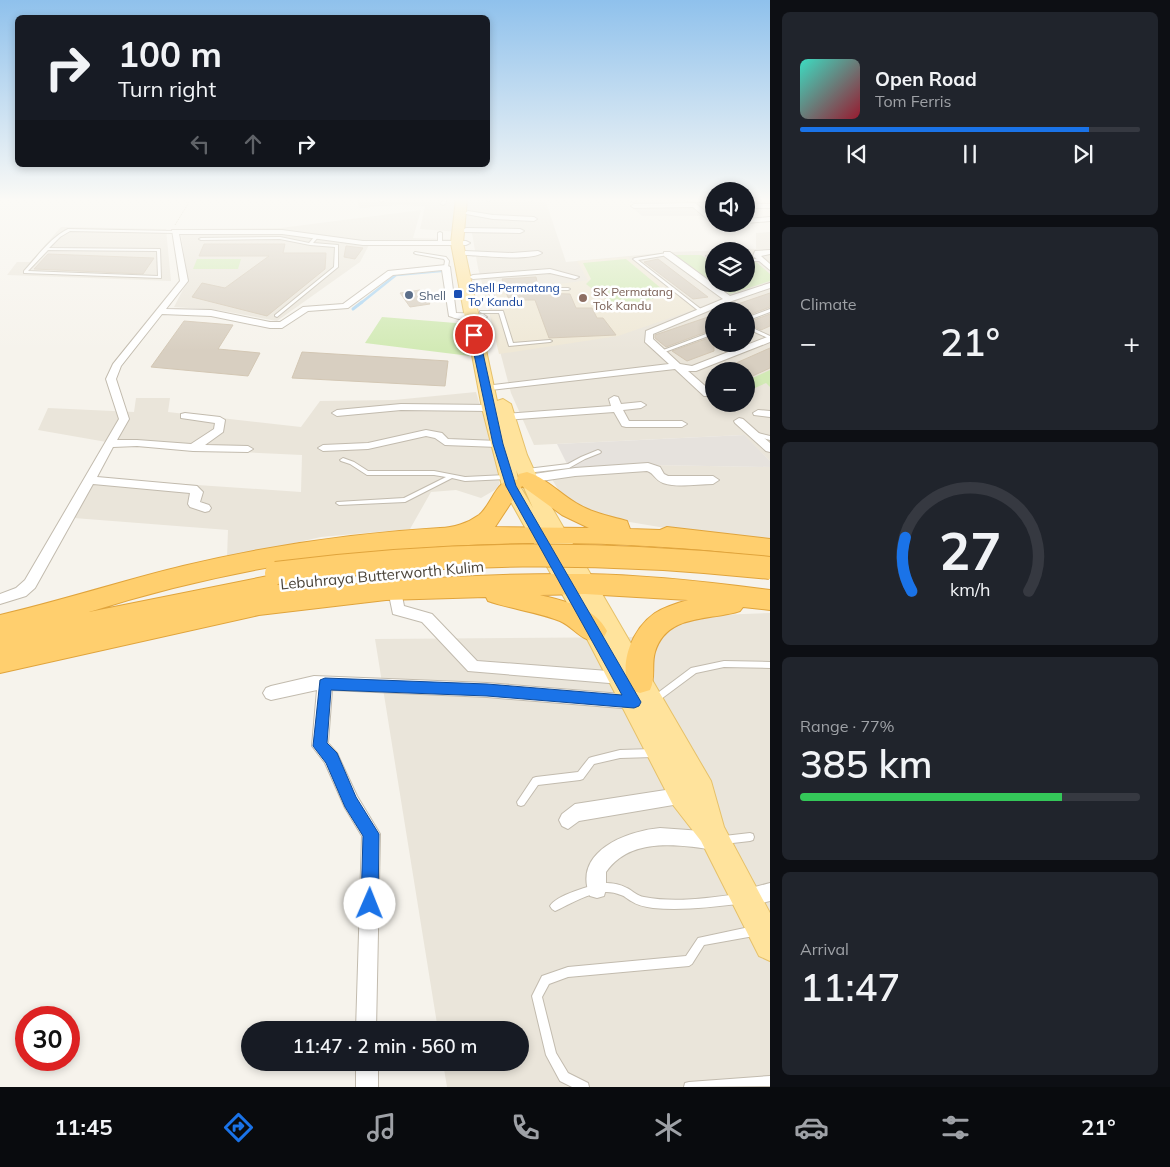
<!DOCTYPE html>
<html lang="en">
<head>
<meta charset="utf-8">
<style>
	:root { --surface:#171b24; --page:#20242c; --text:#f1f3f6; --muted:#9ea1a6; --line:#363941; --accent:#1a73e8 }
	body { margin:0; font-family:Mulish,sans-serif; background:var(--page); color:var(--text); height:100vh; display:flex; flex-direction:column; font-size:19px; white-space:nowrap }
	* { box-sizing:border-box; margin:0 }
	p { font-size:16px; color:var(--muted) }
	.icon { flex:none; width:28px; height:28px; fill:none; stroke:currentColor; stroke-width:2; stroke-linecap:round; stroke-linejoin:round }
	.map { position:relative; flex:1; overflow:hidden }
	.drawer { display:flex; flex-direction:column; gap:12px; padding:12px; background:#0d0f14; width:400px }
	.drawer>* { flex:none }
	.hud { position:absolute; left:15px; top:15px; width:475px; height:152px; border-radius:8px; box-shadow:0 2px 8px #0003; background:#171b24; color:var(--text); overflow:hidden }
	.fabs { position:absolute; left:705px; top:182px; display:grid; gap:10px }
	.fabs a { display:grid; place-items:center; width:50px; height:50px; border-radius:50%; background:var(--surface); box-shadow:0 2px 8px #0003; font-size:25px }
	.speed { position:absolute; left:15px; top:1006px; display:flex; gap:10px; font-size:25px; font-weight:700; text-align:center }
	.speed>* { display:grid; place-content:center; width:65px; height:65px; border-radius:50%; background:var(--surface); box-shadow:0 2px 8px #0003; line-height:1 }
	.speed .limit { border:8px solid #d22; background:#fff; color:#111 }
	.pin { position:absolute; display:grid; place-items:center; width:42px; height:42px; color:#fff; margin:-21px; border:2px solid #fff; border-radius:50%; box-shadow:0 1px 5px #0007 }
	.me { position:absolute; width:55px; margin:-28px; rotate:1deg; stroke-linejoin:round; filter:drop-shadow(0 0 4px #0008) }
	.turn { display:flex; align-items:center; gap:18px; height:105px; padding:0 20px; font-size:22px }
	.turn .icon { width:65px; height:65px; stroke-width:2.5 }
	.turn b { display:block; font-size:35px; line-height:42px }
	.lanes { display:flex; align-items:center; height:48px; padding:0 20px; background:#0003; justify-content:center; gap:25px; direction:ltr }
	.lanes .off { opacity:.35 }
	.big { font-size:38px; font-weight:600; line-height:1.1 }
	.drawer .tile { flex:1; display:flex; flex-direction:column; justify-content:center; gap:8px; min-width:0; padding:0 18px; border-radius:8px; background:var(--page) }
	.drawer .dial { align-items:center; gap:0 }
	.dial svg { height:130px; overflow:visible; fill:none; stroke:var(--line); stroke-width:7; stroke-linecap:round; text-anchor:middle }
	.dial text { fill:var(--text); stroke:none }
	.song { display:flex; align-items:center; gap:15px }
	.cover { width:60px; height:60px; border-radius:8px; background:linear-gradient(135deg,hsl(170 70% 55%),hsl(350 70% 35%)) }
	.played { height:5px; border-radius:2px; background:linear-gradient(90deg,var(--accent) 85%,var(--line) 85%) }
	.keys { display:flex; justify-content:space-around; direction:ltr }
	.heat { display:flex; justify-content:space-between; align-items:center; font-size:28px; direction:ltr }
	.charge { height:8px; border-radius:4px; background:linear-gradient(90deg,#34c759 77%,var(--line) 0) }
	.trip { position:absolute; left:241px; top:1021px; width:288px; height:50px; border-radius:25px; background:var(--surface); box-shadow:0 2px 8px #0003; font-weight:600; line-height:50px; text-align:center }
	.tab-bar { display:flex; height:80px; justify-content:space-around; align-items:center; background:#090b0e; color:var(--muted) }
	.tab-bar .icon { width:35px; height:35px }
	.tab-bar .selected { color:var(--accent) }
	.tab-bar b { font-size:22px; color:var(--text) }
	main { display:flex; flex:1; min-height:0 }
	.map>svg:first-child { display:block }
</style>
</head>
<body>
<main>
<div class="map">
<svg width="770" height="1087" viewBox="0 0 770 1087">
	<rect width="100%" height="100%" fill="#f6f3ec"/>
	<path fill="#eae5da" fill-rule="evenodd" d="M357,199H545L566,262L671,252L756,249V233L770,232V461L743,435L534,445L511,393L478,268L472,233L420,229L425,206L400,205L359,208ZM714,251H746V284H714ZM714,311H746V344H714ZM714,371H746V404H714Z
		M627,199H714V214L710,213L703,204L694,202L630,203Z
		M421,210L413,238L450,239L449,246L369,245L360,262L277,321L218,310L174,307L188,280L180,229L281,228Z
		M61,227L166,229L171,281L7,275L17,262H30Z
		M476,392L497,462L500,487L481,498L456,490L431,492L410,529L321,537L227,558L228,530L74,518L95,478L301,492L302,455L135,447L38,430L48,408L134,412L136,398H170L168,412L301,427L320,401L394,400Z
		M651,465L770,467V538L707,535L594,516L576,508L559,491L549,474Z
		M770,613V1087H447L443,1063L520,1062V1030H438L375,639L657,637L690,616Z"/>
	<path fill="#e6e2dd" d="M692,207L701,216H642L633,208Z
		M744,435L770,461V467L651,465L570,470L557,444Z"/>
	<path fill="#efe8d6" d="M628,257L696,309L618,336L499,354L483,286H545L588,280L577,261Z"/>
	<path fill="#d2eab5" d="M675,255H701L714,263V283Z
		M197,259H241L238,269H193Z
		M626,259L668,294L619,309L586,284L591,279L583,263Z
		M755,261L770,274V281L730,294L715,284H746V266H748L746,262Z
		M382,317L468,324L470,356L365,343Z
		M770,370V387L766,383L746,392V381Z"/>
	<g fill="none" stroke-linecap="round" stroke-linejoin="round">
		<path stroke="#a9d4f2" stroke-width="2.5" d="M361,303L396,275L441,271"/>
		<path stroke="#a9d4f2" stroke-width="3" d="M353,309L362,302"/>
	</g>
	<path fill="#d8cfc1" stroke="#d3c7b4" d="M204,244H285L283,253H326L325,269L267,316L192,297L202,283L225,288L269,256H199Z
		M346,246L363,248L355,259L344,257Z
		M48,254L154,258L143,274L34,269Z
		M658,259L708,297L693,299L644,262Z
		M536,277L538,286H504L502,279Z
		M420,290L430,304L410,307L400,293Z
		M506,292L570,294L576,308H592L597,318H603L616,335L549,338L535,300H509Z
		M770,293V307L746,316V311H727L723,309Z
		M770,314V326L761,330L746,323Z
		M714,315V329L666,347L655,338V335Z
		M184,321L233,325L218,349L260,353L248,376L151,367Z
		M714,336V351L687,361L672,351Z
		M770,348V368L746,379V371H718Z
		M302,352L448,361L445,386L292,378Z"/>
	<g fill="none" stroke-linecap="round" stroke-linejoin="round">
		<defs>
			<path id="service" d="M443,199H447L445,204L443,205L441,204Z
				M478,199H488L491,200L489,201Z
				M629,199H633L636,201L633,202Z
				M68,229L175,231L177,232L175,233L70,231L60,237L49,248L160,249L161,278L24,273V271C37,257 50,238 68,229ZM48,250L157,251L158,276L28,271Z
				M440,232L442,233V243L440,244L438,243V233Z
				M316,235L319,236L313,243L338,245V267L277,317L275,316V315L334,267L335,247L310,245L280,239L201,240L199,239L201,238L280,237L309,243Z
				M415,252L446,257L449,261L448,267L446,268L444,267L445,261L444,259L416,254L414,253Z
				M667,253H668V255L638,260L702,310V312H700L633,259L635,258Z
				M714,254V256L711,257L714,258V261L706,256Z
				M746,259H762L764,260L762,261H746Z
				M476,288H568L570,289L568,290H492L495,299L493,300L491,299L488,290H476Z
				M770,309V312L746,321V318Z
				M480,311H503L513,343L550,340L552,341L550,342L509,346L499,313H482L480,312Z
				M746,325L770,336V339L746,328Z
				M714,331V334L662,353H658V352Z
				M754,432L770,436V440L752,435V433Z
				M598,450L600,451L601,452L600,453L585,459L569,468L527,473L524,471L527,469L568,464L581,457Z
				M343,458L354,462L368,471H434L465,477L506,475L509,477L506,479L465,481L452,478L405,502L339,505L336,503L337,502L404,498L446,477L434,475H367L350,464L341,461L340,460Z
				M724,661L770,662V668L724,667L696,673L657,702L654,703L651,702L650,700L651,698L691,668Z
				M653,749L656,750L657,753L656,756L653,757L620,758L594,764L583,779L580,780L538,785L524,805L521,806L518,805L517,802L533,778L536,777L578,772L589,758L592,757L620,750Z
				M750,833L753,834L754,837L753,840L750,841L724,844L721,843L720,840L721,837L724,836Z
				M604,883C612,883 620,884 627,888C633,891 637,896 644,897C675,903 707,898 738,894L741,896L743,899L741,902L738,904C710,907 681,911 653,908C645,907 637,905 631,901C627,899 625,896 621,895C599,885 575,902 555,911L552,909L550,906C556,895 592,885 604,883Z
				M754,926L757,928L759,931L757,934L754,936L704,945L692,964L689,966L568,977L549,984L542,997L556,1053L568,1073L588,1083L589,1087H572L560,1081L546,1055L532,996L542,976L568,967L686,956L698,938Z
				M770,1076V1086L684,1087L685,1083L689,1082Z"/>
			<path id="minor" d="M378,199H386L381,202Z
				M526,199H533V200L530,202Z
				M686,199H714V202H689Z
				M695,203L714,218L715,224L712,223L693,207L634,208L631,206L634,204Z
				M746,204H770V208H746Z
				M468,211L493,215L534,217L537,219L534,221L493,219L466,214L465,213Z
				M770,217V221L746,223V219Z
				M466,228L520,229L524,231L520,233L463,232L462,230Z
				M172,230H282L363,241H466L470,243L466,245H363L282,234H179L188,281L166,309L211,310L270,322H280L303,307L343,304L388,271L446,265L450,267L456,313L483,314L487,317C478,323 459,320 449,316L442,270L393,275L348,308L308,311L282,328H270L211,316L162,314L121,366L116,379L129,419L117,440H137L191,444L214,429L215,423L181,418V414L185,413L220,417L225,420L223,432L205,445L248,446L253,449L248,452L193,451L137,446L113,447L97,477L197,486L203,492L200,502L209,505L211,508L209,511L205,512L190,507L188,504L190,493L93,484L35,588L26,596L0,604V594L16,588L25,580L119,419L106,379L113,364L180,281Z
				M770,250V254L761,256L770,264V270L753,256L755,251Z
				M465,251L512,253L538,251L542,253C530,261 484,256 468,255H465Z
				M664,252H670L730,296L770,283V288L732,301L653,334V339L680,364L692,366L770,336V342L696,371H688L712,392V396H704L675,369L482,391L480,389L485,386L669,364L645,342L646,331L723,299L664,256Z
				M550,269L579,277L575,279L550,273L473,279L469,277L473,275Z
				M614,396L618,397L621,404L641,402L646,405L641,408L623,410L629,421H682L687,424L682,427H626L622,426L614,412L506,420L501,417L506,414L611,406L609,399Z
				M401,404L490,405L495,408L490,411L401,410L337,416L332,413L337,410Z
				M758,410L770,411V417L754,415L753,413Z
				M739,418L743,419L770,443V452L766,451L735,423L734,421Z
				M426,430L442,433L448,439L498,441L503,444L498,447L445,445L435,438L426,436L368,449L323,451L318,448L323,445L368,443Z
				M648,463L660,467L664,474L668,476H713L719,480L713,484C698,484 677,488 663,483C655,480 654,473 647,471L575,476L527,483L521,479L527,475L575,468Z
				M395,585L400,586L404,606L432,614L477,661L621,672L626,673L628,678L626,683L621,684L468,671L422,622L393,614L388,590L390,586Z
				M314,676L487,683L634,695L639,697L642,702L639,707L634,709L487,697L332,690L328,743L337,753L357,796L380,834L376,1030H356L362,836L345,808L325,763L312,746L317,690L271,700L266,698L263,693L266,688L271,686Z
				M685,787L691,789L693,795L691,801L685,803L579,821L568,829L562,826L559,820L562,814L575,804Z
				M660,828L716,832L722,835L725,841L722,847L716,850C679,845 631,836 606,872V889L604,896L597,898L590,896C572,852 626,831 660,828Z
				M770,883V901L747,907L740,905L738,898L740,891Z
				M356,1062H378V1087H356Z"/>
			<path id="primary" d="M456,199H467L463,243L497,401L503,399L511,404L527,455L548,501L711,781L724,827L770,913V961L759,956L701,841L673,805L586,637L502,486L482,408L451,243ZM516,470L533,508L520,486Z"/>
			<path id="motorway" d="M527,472C545,477 560,494 576,503C592,513 609,516 627,521L630,529L660,530L667,527L770,539V557C540,529 311,541 89,612L278,574L287,577L291,584L287,591L283,592C383,580 485,573 585,574C647,575 709,582 770,590V610L743,607L740,611C710,621 667,613 655,652C651,665 656,677 650,690L640,693L630,690C618,664 632,629 655,613C665,607 677,603 688,600L585,594L540,595C564,601 595,607 607,631L603,639C583,646 576,628 560,621C537,612 511,609 488,601L486,597L386,600L259,615L0,673V615C61,601 121,581 183,566C267,546 353,533 440,528C453,528 468,523 479,515C492,505 497,475 517,480L519,474ZM522,486L562,515L589,528L495,527Z"/>
		</defs>
		<use href="#service" stroke="#c2bbae" stroke-width="2"/>
		<use href="#minor" stroke="#c2bbae" stroke-width="2"/>
		<use href="#primary" stroke="#e6c16a" stroke-width="2"/>
		<use href="#motorway" stroke="#e0a43c" stroke-width="2"/>
		<path stroke="#c4b79f" stroke-width="1" stroke-dasharray="1 1" stroke-linecap="butt" d="M175,225L191,199"/>
		<use href="#service" fill="#fff" fill-rule="evenodd"/>
		<use href="#minor" fill="#fff" fill-rule="evenodd"/>
		<use href="#primary" fill="#ffe39c" fill-rule="evenodd"/>
		<use href="#motorway" fill="#ffcf6e" fill-rule="evenodd"/>
		<defs>
			<path id="motorway-bridge" d="M276,573C444,551 601,550 770,568"/>
		</defs>
		<use href="#motorway-bridge" stroke="#e0a43c" stroke-width="24" stroke-linecap="butt"/>
		<use href="#motorway-bridge" stroke="#ffcf6e" stroke-width="22"/>
	</g>
	<linearGradient id="sky" x2="0" y2="1"><stop stop-color="#8fc1ec"/><stop offset="0.57" stop-color="#fbfaf6"/><stop offset="1" stop-color="#fbfaf6" stop-opacity="0"/></linearGradient>
	<rect width="770" height="351" fill="url(#sky)"/>
	<path fill="#1a73e8" stroke="#114b97" d="M474,332L479,335L503,444L516,486L641,702L639,706L634,708L487,696L331,690L327,743L337,753L356,797L379,834L378,904L376,910L370,913L364,910L361,904L363,836L345,807L326,763L313,746L320,680L325,678L487,684L622,695L506,486L493,444L470,335Z"/>
	<rect fill="#1a4fb4" stroke="#fff" stroke-width="2" x="453" y="289" width="10" height="10" rx="2.5"/>
	<circle fill="#5c6f8a" stroke="#fff" stroke-width="2" cx="409" cy="295" r="5"/>
	<circle fill="#8d6e63" stroke="#fff" stroke-width="2" cx="583" cy="298" r="5"/>
	<g text-anchor="middle" dominant-baseline="central" stroke-width="5" stroke-linejoin="round" paint-order="stroke">
		<g font-size="12" fill="#164399" stroke="#fff" text-anchor="start">
			<text x="468" y="287">Shell Permatang<tspan x="468" dy="14">To' Kandu</tspan></text>
		</g>
		<g font-size="12" fill="#785e54" stroke="#fff" text-anchor="start">
			<text x="593" y="291">SK Permatang<tspan x="593" dy="14">Tok Kandu</tspan></text>
		</g>
		<g font-size="12" fill="#4e5e75" stroke="#fff" text-anchor="start">
			<text x="419" y="295">Shell</text>
		</g>
		<g font-size="15" fill="#4b4439" stroke="#fff">
			<text transform="translate(382 575) rotate(-5)">Lebuhraya Butterworth Kulim</text>
		</g>
	</g>
</svg>
<div class="fabs">
<a><svg class="icon" aria-label="sound" viewBox="0 0 24 24"><path d="M4 9h4l5-4v14l-5-4H4zM17 9q2 3 0 6"/></svg></a>
<a><svg class="icon" aria-label="layers" viewBox="0 0 24 24"><path d="M12 4l9 5-9 5-9-5zM3 14l9 5 9-5"/></svg></a>
<a>+</a>
<a>−</a>
</div>
<div class="speed"><div class="limit">30</div></div>
<div class="pin" style="left:474px;top:335px;background:#d93025"><svg class="icon" aria-label="arrive" viewBox="0 0 24 24"><path d="M6 21V4h12l-3 4 3 4H6"/></svg></div>
<svg class="me" style="left:370px;top:904px" viewBox="-20 -20 40 40"><circle r="19" fill="#fff"/><path d="M0-13L10 11 0 6-10 11z" fill="#1a73e8"/></svg>
<div class="trip">11:47 · 2 min · 560 m</div>
<div class="hud">
<div class="turn"><svg class="icon" aria-label="right" viewBox="0 0 24 24"><path d="M7 20v-9h11M14 6l5 5-5 5"/></svg><div><b>100 m</b>Turn right</div></div>
<div class="lanes"><svg class="icon off" aria-label="left" viewBox="0 0 24 24"><path d="M17 20v-9H6M10 6l-5 5 5 5"/></svg><svg class="icon off" aria-label="ahead" viewBox="0 0 24 24"><path d="M12 20V5M6 11l6-6 6 6"/></svg><svg class="icon" aria-label="right" viewBox="0 0 24 24"><path d="M7 20v-9h11M14 6l5 5-5 5"/></svg></div>
</div>
</div>
<section class="drawer">
<div class="tile">
<div class="song"><i class="cover"></i><div><b>Open Road</b><p>Tom Ferris</p></div></div>
<div class="played"></div>
<div class="keys"><svg class="icon" aria-label="previous" viewBox="0 0 24 24"><path d="M18 5L8 12l10 7zM5 5v14"/></svg><svg class="icon" aria-label="pause" viewBox="0 0 24 24"><path d="M8 5v14M16 5v14"/></svg><svg class="icon" aria-label="next" viewBox="0 0 24 24"><path d="M6 5l10 7-10 7zM19 5v14"/></svg></div>
</div>
<div class="tile"><p>Climate</p>
<div class="heat"><a>−</a><b class="big">21°</b><a>+</a></div>
</div>
<div class="tile dial"><svg viewBox="0 0 100 80">
<path d="M14 69A42 42 0 1 1 86 69"/>
<path d="M14 69A42 42 0 0 1 10 36" stroke="#1a73e8"/>
<text x="50" y="56" font-size="32" font-weight="700">27</text>
<text x="50" y="72" font-size="11">km/h</text>
</svg></div>
<div class="tile"><p>Range · 77%</p><b class="big">385 km</b><div class="charge"></div></div>
<div class="tile"><p>Arrival</p><b class="big">11:47</b></div>
</section>
</main>
<nav class="tab-bar">
<b>11:45</b>
<svg class="icon selected" aria-label="directions" viewBox="0 0 24 24"><path d="M12 3l9 9-9 9-9-9zM9 14v-3h6M13 9l2 2-2 2"/></svg>
<svg class="icon" aria-label="music" viewBox="0 0 24 24"><path d="M9 18V5l10-2v13"/><circle cx="6" cy="18" r="3"/><circle cx="16" cy="16" r="3"/></svg>
<svg class="icon" aria-label="phone" viewBox="0 0 24 24"><path d="M5 4h4l2 5-3 2q2 4 5 5l2-3 5 2v4C11 20 4 13 5 4z"/></svg>
<svg class="icon" aria-label="climate" viewBox="0 0 24 24"><path d="M12 3v18M4 7l16 10M4 17L20 7"/></svg>
<svg class="icon" aria-label="car" viewBox="0 0 24 24"><path d="M5 17H2v-5l4-1 3-4h7l3 4 3 1v5h-3M9 17h6M6 11h13"/><circle cx="7" cy="17" r="2"/><circle cx="17" cy="17" r="2"/></svg>
<svg class="icon" aria-label="filters" viewBox="0 0 24 24"><path d="M4 7h16M4 17h16"/><circle cx="9" cy="7" r="2"/><circle cx="15" cy="17" r="2"/></svg>
<b>21°</b>
</nav>
</body>
</html>
